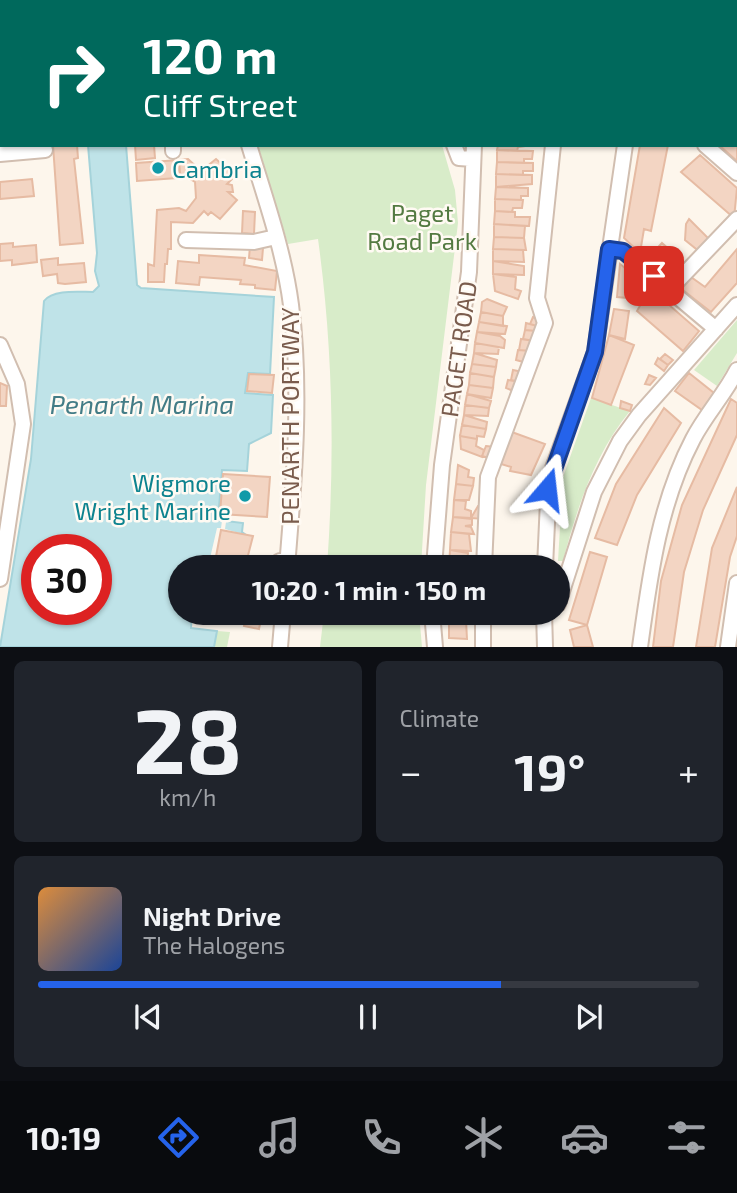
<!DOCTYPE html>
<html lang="en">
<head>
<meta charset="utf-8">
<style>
	:root { --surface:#171b24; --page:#20242c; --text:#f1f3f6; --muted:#9ea1a6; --line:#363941; --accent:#2563eb }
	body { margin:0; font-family:"Exo 2",sans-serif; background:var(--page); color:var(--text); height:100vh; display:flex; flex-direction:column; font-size:26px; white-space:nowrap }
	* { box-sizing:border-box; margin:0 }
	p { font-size:23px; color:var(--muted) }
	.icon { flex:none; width:38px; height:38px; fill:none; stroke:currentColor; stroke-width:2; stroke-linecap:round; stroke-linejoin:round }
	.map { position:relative; height:647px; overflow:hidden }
	.panel { display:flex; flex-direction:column; gap:14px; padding:14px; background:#0d0f14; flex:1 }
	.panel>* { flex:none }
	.hud { position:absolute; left:0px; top:0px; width:738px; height:147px; box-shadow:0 2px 5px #0004; background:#00695c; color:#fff; overflow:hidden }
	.speed { position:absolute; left:21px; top:534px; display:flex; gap:14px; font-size:35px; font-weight:700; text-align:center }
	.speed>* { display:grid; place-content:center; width:91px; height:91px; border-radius:50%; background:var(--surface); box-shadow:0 2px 5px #0004; line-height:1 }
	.speed .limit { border:10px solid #d22; background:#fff; color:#111 }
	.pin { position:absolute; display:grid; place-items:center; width:60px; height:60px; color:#fff; margin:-30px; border-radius:14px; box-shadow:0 4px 10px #0006 }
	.me { position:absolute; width:77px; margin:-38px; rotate:17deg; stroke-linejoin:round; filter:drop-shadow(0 0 5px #0008) }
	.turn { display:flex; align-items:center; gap:24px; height:147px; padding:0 28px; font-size:32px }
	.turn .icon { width:91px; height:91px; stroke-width:2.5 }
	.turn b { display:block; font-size:49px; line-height:60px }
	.big { font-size:52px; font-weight:700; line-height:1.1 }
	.panel .tile { flex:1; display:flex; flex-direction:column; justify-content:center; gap:10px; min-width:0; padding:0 24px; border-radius:10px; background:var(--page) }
	.panel .dial { align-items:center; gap:0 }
	.dial b { font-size:91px; line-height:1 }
	.song { display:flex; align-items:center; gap:21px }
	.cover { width:84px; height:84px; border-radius:10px; background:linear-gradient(135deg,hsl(30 70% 55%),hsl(220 70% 35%)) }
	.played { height:7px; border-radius:4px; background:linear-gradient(90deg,var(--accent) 70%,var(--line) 70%) }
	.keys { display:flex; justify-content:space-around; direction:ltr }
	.heat { display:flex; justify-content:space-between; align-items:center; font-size:38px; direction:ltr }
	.panel .tiles { flex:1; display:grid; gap:14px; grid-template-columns:1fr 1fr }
	.tile:last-child { grid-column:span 2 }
	.trip { position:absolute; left:168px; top:555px; width:402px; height:70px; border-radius:35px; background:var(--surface); box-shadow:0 2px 5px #0004; font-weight:700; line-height:70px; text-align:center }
	.menu { display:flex; height:112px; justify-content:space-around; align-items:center; background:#090b0e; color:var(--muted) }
	.menu .icon { width:49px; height:49px }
	.menu .active { color:var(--accent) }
	.menu b { font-size:32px; color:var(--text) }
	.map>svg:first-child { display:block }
</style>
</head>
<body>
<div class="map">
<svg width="737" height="647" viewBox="0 0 737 647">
	<rect width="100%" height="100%" fill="#fdf6ec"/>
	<path fill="#d8ecc9" d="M258,145H442L455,190L458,223L426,485L421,567H327C335,457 333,348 318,239L288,244Z
		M737,320V353L717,386L694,370Z
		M591,398L630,411C594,455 577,508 563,561H558L563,477Z
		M324,613H419L422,647H320Z
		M217,631L230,632L227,647H214Z"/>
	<path fill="#bfe3e8" stroke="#a5d3da" stroke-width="2" fill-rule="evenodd" d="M0,0H198V2H2V68Z
		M88,145H126L137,285L141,288L274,297L270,374L248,373L245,393L273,395L271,433L249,444L247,471L222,470L218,520L243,523L242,532L246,535L239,567H180V612L192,613L191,628L217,631L214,647H0L31,459L44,301C53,289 79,292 93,292L99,286L95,271L97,253ZM37,550H96V609H37Z"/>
	<path fill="#fdf6ec" d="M222,521L226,522L225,529L246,535L239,567H208L217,528H221Z"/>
	<path fill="#f3d5c3" stroke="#e6bba3" stroke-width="2" d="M737,127V161L719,145H737Z
		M53,145H77L78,158L74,159L83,243L60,245Z
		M135,145H154L155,158L136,160Z
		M498,145H533L518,147L517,151L497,150Z
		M640,145H668L651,231L644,229L640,253L624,238Z
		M497,150L533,151L532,159H524V163L497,162Z
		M700,155L737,188L734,218L681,172Z
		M188,159L201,171L216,159L235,176L227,184L232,185L233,192H228L237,200L220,219L211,212L208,215L204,211L193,223L171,222V249H168L167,264H165L164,282H148V264L154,266L157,210L179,208L186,211L196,198L195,182L180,173L179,160Z
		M179,160L177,178L137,181L136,163Z
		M497,162L533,163V171H523V175L496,174Z
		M496,174L532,175V184L496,187Z
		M32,179L34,196L0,199V182Z
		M496,187L528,188V196H521V200L495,199Z
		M495,199L523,200L522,208H513L512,212L495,211Z
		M243,211L255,212L254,234L242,233Z
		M495,211L515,212V217H530L529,226L494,224Z
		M689,219L710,240L700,252L685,240L686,224Z
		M494,224L525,226L524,238L494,237Z
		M494,237L524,238L526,250L493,249Z
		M13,243V247L36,245L37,262L12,265V260L0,261V244Z
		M662,243L688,266L673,282L648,258Z
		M250,246L263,248L262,260L249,258Z
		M493,249L523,250L524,262L493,261Z
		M737,249V283L711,312L679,287L688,275L705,287Z
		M199,255L245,258L244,265L277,271L275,290L255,288V285L240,284L241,280L200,277L199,285L176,283L178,261L199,263Z
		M58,258V265L84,263L86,282L65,284L58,283L57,274L43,276L41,260Z
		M493,261L524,266V275L493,274Z
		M620,264L636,277L633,295L628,294L627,298L617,297Z
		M493,274L516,277L515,289L521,291L518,299L495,291Z
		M645,284L699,331L683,351L637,311L641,304L634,297Z
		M487,299L507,307L503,316L481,312L482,302Z
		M614,309L629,311L625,339L609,335Z
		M481,312L503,316V326L479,322Z
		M533,317L539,319L537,326L530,324Z
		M479,322L507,326L505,334L477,332Z
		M526,323L537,326L536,331L525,330Z
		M525,330L536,331L534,341L523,339Z
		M477,332L500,336L505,340L504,348L475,343Z
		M609,335L634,345L611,405L592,398Z
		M521,339L534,341L531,351L519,350Z
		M475,343L499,347L498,354L474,353Z
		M518,350L531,351L527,363L516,360Z
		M474,353L497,360L496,367L472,364Z
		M665,354L673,360L668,365L660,359Z
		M658,358L668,365L664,371L655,364Z
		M472,364L496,367L494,377L470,373Z
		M513,370L523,372L520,382L511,380Z
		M470,373L494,377L493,388L469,385Z
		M689,373L714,393L702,410L675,391Z
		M249,374L274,375L272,393L247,391Z
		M649,375L656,378L650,385L645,384Z
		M508,380L520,382L516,392L506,388Z
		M0,383L7,386L6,406H0Z
		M469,385L493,388L491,398L467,394Z
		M467,394L491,401L489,408L465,405Z
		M731,399L737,403V435L703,510L684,572L673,647H653L661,581L682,505Z
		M621,401L632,405L630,411L620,408Z
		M465,405L489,408L488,416L464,415Z
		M664,408L681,423L637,495L617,545L595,538L616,484Z
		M464,415L487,422L486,429L462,425Z
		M462,425L486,429L484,437L477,436V439L460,436Z
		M509,431L545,444L531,475L510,471L511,467L498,463Z
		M460,436L477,439L476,446L484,450L482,457L461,449Z
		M486,446L496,447L492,459L482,456Z
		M458,465L469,470L468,477L474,478L473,486L456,484Z
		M223,474L270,477L267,517L220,514Z
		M456,484L473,486L469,500H454Z
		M737,487V536L730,557L715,647H696L712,548Z
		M454,500L466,501L465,509L471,511V518L453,517Z
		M478,506L483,507L482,519L471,518Z
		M453,517L472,519V525L465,526L471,527L474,534L451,532Z
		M221,530L253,536L245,567H214Z
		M451,532L469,534L471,551L450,550Z
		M450,550L468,553L467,564L449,567Z
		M590,552L607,557L587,625L569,620Z
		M247,612L262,614L259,629L244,626Z
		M449,612H466V620L449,619Z
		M449,619L466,620L467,639L449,638Z
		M587,625L593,647H574L570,630Z"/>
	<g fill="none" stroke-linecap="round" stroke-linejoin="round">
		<defs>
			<path id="minor" d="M218,0V2
				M288,0L289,2
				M630,0L635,2
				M452,2L454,0
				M480,2V0
				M649,2L650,0
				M173,145V151
				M249,145C265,198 284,251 291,305C302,391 294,482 287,567
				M454,145L459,158L473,159
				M705,145L737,173
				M0,154L45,150
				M186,240L254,242L276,237
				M609,249L623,251L716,329
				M670,289L737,219
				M0,345L17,384L23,424L0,579
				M271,567L280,561H287
				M434,567L442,465L469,272L474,145
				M484,567L488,477L545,323L537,298L553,145
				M545,567L549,479L595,352L625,145
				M558,604L594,492L620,441L639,415L737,305
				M432,612L435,647
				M483,612V647
				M544,612L545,647
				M280,647L283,612
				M640,647C650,575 659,504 693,439C706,414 725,394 737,370
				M728,647L737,583"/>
		</defs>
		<use href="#minor" stroke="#d1beb0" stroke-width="18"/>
		<use href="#minor" stroke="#fff" stroke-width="14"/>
	</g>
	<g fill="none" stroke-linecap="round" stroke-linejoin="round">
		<defs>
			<path id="route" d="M547,489L595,352L609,249L623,251L654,276"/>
		</defs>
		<use href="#route" stroke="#184099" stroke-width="18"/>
		<use href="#route" stroke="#2563eb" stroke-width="12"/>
	</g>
	<g fill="#0f9aa8" stroke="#fffaf3" stroke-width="2.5">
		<circle cx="158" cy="168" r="7"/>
		<circle cx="245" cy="496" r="7"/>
	</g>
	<g text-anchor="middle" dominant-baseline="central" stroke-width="5" stroke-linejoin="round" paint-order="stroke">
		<g font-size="24" fill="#0d838f" stroke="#fffaf3" text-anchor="start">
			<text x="172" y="168">Cambria</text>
			<text x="231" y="482" text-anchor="end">Wigmore<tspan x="231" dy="28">Wright Marine</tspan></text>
		</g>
		<g font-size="24" fill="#537a41" stroke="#fffaf3">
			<text x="422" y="212">Paget<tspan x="422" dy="28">Road Park</tspan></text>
		</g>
		<g font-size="24" fill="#7a5c4d" stroke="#fffaf3">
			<text transform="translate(458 349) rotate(-82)">PAGET ROAD</text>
			<text transform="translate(289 416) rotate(-90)">PENARTH PORTWAY</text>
		</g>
		<g font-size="26" font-style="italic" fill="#437c86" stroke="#fffaf3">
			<text x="142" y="403">Penarth Marina</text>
		</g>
	</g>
</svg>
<div class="speed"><div class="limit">30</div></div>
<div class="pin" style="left:654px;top:276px;background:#d93025"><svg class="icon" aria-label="arrive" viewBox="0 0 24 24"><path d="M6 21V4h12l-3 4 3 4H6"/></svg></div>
<svg class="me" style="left:547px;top:489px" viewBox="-20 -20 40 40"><path d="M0-17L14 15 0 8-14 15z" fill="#2563eb" stroke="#fff" stroke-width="4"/></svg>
<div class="trip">10:20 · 1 min · 150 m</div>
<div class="hud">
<div class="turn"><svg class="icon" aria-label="right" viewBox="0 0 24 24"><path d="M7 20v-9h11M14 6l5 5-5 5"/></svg><div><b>120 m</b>Cliff Street</div></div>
</div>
</div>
<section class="panel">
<div class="tiles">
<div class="tile dial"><b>28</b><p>km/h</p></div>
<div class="tile"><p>Climate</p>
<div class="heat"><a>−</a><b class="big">19°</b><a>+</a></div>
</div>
<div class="tile">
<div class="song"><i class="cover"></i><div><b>Night Drive</b><p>The Halogens</p></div></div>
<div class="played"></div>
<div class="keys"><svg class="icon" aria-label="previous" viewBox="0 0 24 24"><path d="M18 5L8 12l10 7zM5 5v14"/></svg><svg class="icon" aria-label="pause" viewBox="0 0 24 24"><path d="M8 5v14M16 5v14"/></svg><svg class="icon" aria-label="next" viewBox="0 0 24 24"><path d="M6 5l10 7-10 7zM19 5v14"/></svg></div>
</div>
</div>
</section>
<nav class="menu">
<b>10:19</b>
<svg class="icon active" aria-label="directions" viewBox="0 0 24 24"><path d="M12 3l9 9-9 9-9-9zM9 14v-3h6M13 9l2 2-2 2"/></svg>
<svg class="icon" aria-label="music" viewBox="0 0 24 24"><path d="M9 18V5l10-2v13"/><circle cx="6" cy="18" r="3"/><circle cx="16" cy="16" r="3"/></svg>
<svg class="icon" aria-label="phone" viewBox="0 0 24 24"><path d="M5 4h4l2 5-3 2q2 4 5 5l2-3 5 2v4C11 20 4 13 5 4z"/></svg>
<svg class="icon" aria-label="climate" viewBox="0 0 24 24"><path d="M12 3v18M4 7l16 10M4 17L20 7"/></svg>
<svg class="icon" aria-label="car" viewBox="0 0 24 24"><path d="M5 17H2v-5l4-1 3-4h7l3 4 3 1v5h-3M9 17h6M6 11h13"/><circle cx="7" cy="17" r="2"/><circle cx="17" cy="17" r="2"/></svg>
<svg class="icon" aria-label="filters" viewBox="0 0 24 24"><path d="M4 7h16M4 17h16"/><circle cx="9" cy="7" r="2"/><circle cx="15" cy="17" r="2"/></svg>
</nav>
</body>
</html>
